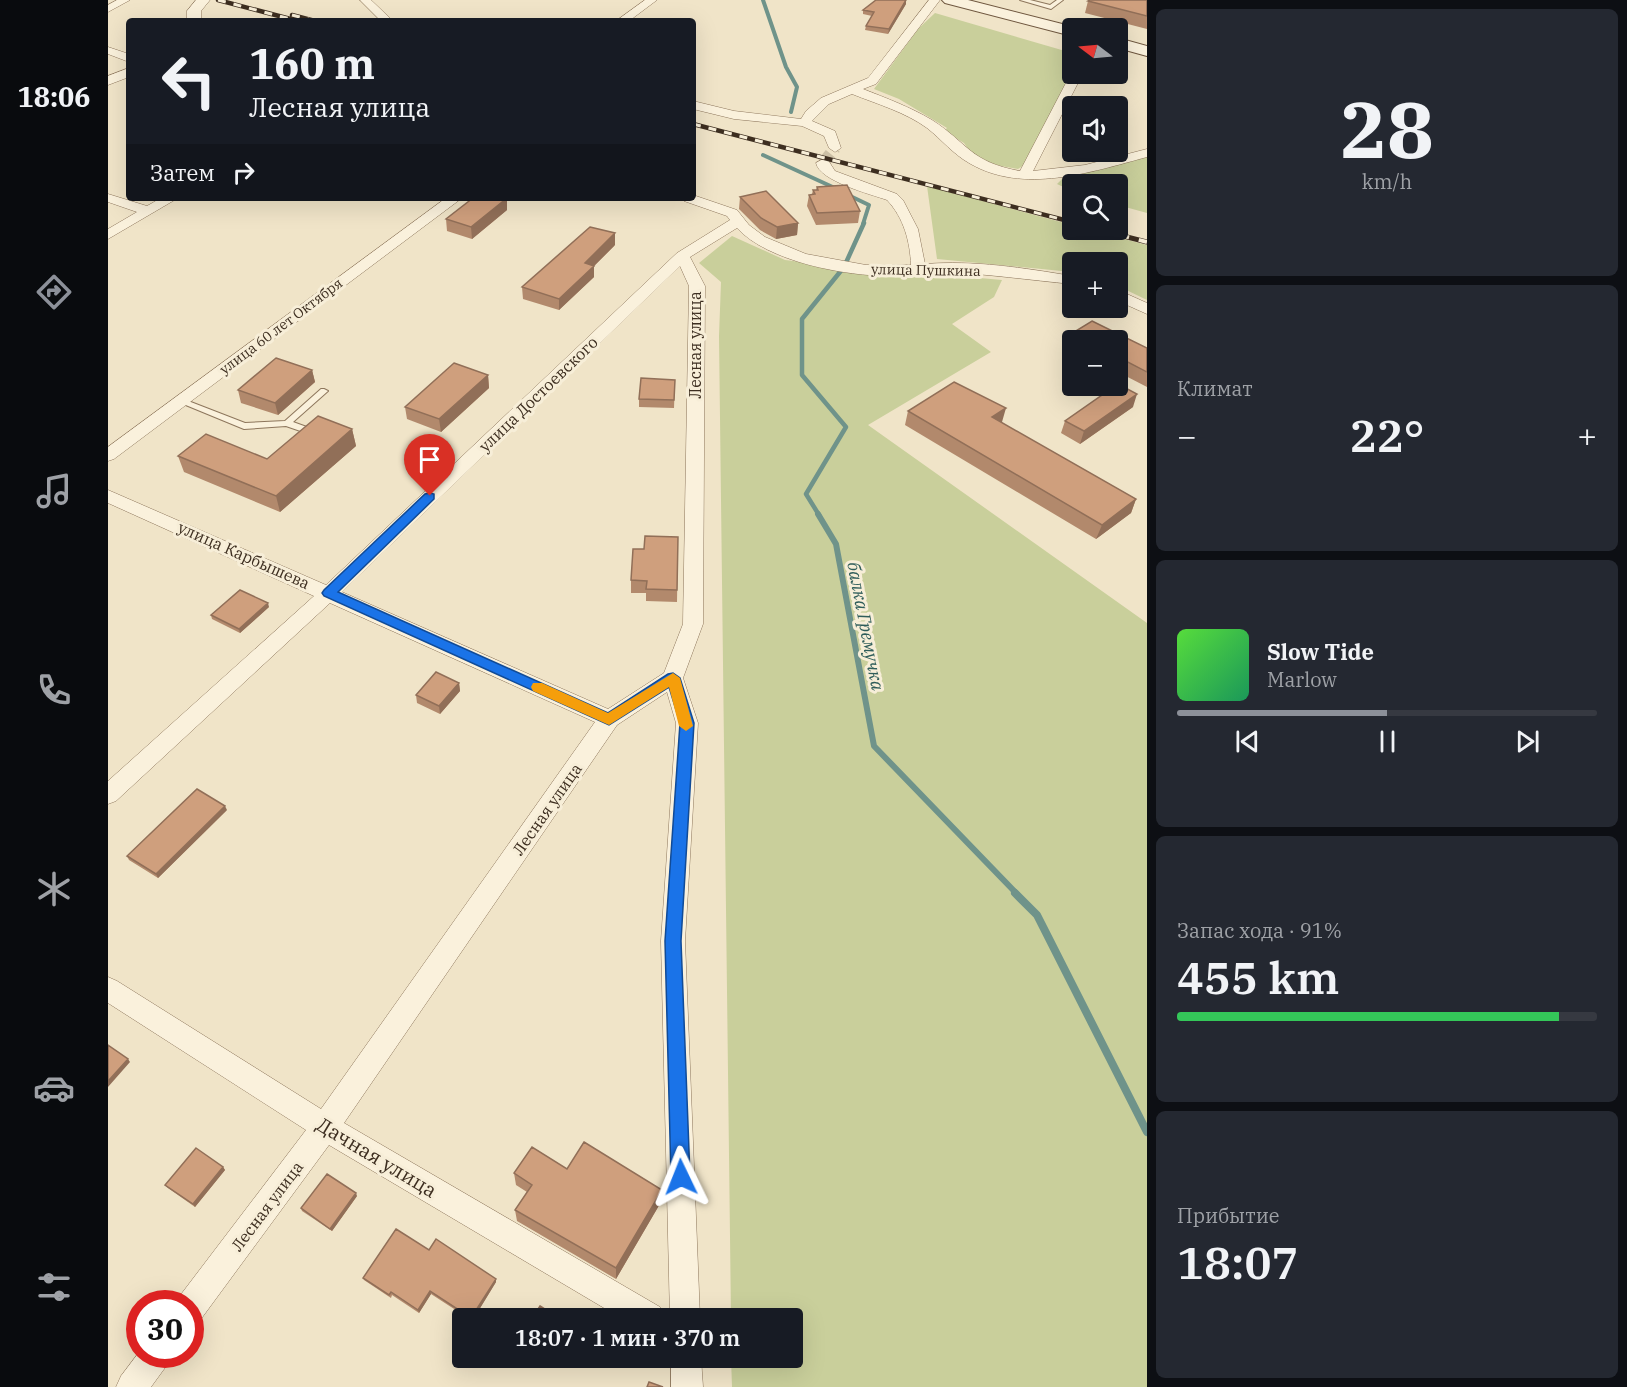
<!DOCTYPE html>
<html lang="ru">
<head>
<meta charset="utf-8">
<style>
	:root { --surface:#171b24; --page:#242831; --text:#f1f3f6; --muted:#9ea1a6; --line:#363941; --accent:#8c9099 }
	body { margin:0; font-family:"IBM Plex Serif",serif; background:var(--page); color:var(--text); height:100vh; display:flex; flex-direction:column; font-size:22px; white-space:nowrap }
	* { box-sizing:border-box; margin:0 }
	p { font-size:20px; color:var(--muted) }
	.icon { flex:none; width:33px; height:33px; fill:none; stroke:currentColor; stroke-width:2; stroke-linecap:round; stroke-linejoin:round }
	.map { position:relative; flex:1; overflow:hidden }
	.details { display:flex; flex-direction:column; gap:9px; padding:9px; background:#0d0f14; width:480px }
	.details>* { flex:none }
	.guide { position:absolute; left:18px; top:18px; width:570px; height:183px; border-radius:6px; box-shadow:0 6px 24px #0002; background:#171b24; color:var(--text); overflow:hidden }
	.needle { width:39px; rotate:286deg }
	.tools { position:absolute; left:954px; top:18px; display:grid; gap:12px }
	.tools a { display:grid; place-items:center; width:66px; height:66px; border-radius:6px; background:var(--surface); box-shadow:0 6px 24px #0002; font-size:30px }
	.speed { position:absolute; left:18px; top:1290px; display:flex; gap:12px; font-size:30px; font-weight:700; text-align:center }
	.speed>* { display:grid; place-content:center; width:78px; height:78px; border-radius:50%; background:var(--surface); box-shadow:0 6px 24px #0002; line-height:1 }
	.speed .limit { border:9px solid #d22; background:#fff; color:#111 }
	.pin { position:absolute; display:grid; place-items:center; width:51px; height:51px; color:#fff; margin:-62px -26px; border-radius:50% 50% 50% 0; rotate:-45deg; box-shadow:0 0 6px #0007 }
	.pin .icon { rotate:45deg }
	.me { position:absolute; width:66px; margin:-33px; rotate:358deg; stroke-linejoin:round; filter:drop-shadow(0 0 4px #0008) }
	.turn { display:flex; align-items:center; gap:21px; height:126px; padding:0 24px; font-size:27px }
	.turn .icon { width:78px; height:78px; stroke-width:2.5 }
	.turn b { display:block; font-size:42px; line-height:51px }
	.then { display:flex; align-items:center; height:57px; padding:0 24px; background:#0003; gap:12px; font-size:22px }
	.big { font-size:45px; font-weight:600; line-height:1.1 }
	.details .widget { flex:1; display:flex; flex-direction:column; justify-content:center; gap:9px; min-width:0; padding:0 21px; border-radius:9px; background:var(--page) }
	.details .dial { align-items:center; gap:0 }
	.dial b { font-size:78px; line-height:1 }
	.song { display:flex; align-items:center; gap:18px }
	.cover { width:72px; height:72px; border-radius:9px; background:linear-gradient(135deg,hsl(110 70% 55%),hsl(150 70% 35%)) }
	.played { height:6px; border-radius:3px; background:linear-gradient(90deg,var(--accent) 50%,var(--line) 50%) }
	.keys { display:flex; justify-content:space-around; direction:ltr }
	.heat { display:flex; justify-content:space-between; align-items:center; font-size:33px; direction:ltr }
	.charge { height:9px; border-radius:4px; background:linear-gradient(90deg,#34c759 91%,var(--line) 0) }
	.trip { position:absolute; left:344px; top:1308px; width:351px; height:60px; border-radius:6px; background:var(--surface); box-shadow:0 6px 24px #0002; font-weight:600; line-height:60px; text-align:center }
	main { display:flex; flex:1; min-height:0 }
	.menu { display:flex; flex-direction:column; width:108px; justify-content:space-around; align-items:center; background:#090b0e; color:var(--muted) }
	.menu .icon { width:42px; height:42px }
	.menu .selected { color:var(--accent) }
	.menu b { font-size:27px; color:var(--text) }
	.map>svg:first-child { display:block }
</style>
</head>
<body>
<main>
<nav class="menu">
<b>18:06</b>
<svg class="icon selected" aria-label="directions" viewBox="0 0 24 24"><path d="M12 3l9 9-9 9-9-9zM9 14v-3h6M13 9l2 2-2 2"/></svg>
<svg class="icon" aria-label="music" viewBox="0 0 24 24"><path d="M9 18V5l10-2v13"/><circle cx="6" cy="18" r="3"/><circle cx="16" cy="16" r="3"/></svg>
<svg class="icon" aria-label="phone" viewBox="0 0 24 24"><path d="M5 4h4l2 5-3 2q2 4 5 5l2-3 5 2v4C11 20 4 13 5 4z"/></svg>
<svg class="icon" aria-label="climate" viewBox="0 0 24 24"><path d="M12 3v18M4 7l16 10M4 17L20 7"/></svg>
<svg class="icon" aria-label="car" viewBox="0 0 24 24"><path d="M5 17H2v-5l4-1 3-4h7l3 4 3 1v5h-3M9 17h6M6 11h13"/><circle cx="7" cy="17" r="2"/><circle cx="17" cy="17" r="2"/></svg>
<svg class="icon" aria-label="filters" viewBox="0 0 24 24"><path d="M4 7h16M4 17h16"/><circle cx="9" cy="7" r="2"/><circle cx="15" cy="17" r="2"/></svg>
</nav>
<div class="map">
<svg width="1039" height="1387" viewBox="0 0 1039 1387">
	<rect width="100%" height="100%" fill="#f0e4c8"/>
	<path fill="#c9cf9b" d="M827,13L964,53V72L919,163L910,169L882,164L865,157L856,143L836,131L839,128L791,99L766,89L810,29Z
		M1039,157V213L1010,205V184H964V191L949,184L959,174Z
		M819,186L964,225V230H981L1039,245V300L1010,286V262H964V272L829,259Z
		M624,236L677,260L783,273L838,275L894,280L886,297L844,324L883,352L760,425L1039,623V1387H624L623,1358H684V1318H623L611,336L613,282L591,263Z"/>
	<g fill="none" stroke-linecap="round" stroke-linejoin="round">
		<path stroke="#6f938a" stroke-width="4" d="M655,0L678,67L689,87L683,112
			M655,155L729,189
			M738,194L761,205L755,224"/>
		<path stroke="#6f938a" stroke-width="4.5" d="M711,515L698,494L738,427L694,375V319L736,267L756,223"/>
		<path stroke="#6f938a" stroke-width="6" d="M710,514L728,544L766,746L909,894"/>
		<path stroke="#6f938a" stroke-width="8" d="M907,893L929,915L1039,1132"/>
		<path stroke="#ccc0a6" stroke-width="12" stroke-dasharray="12 6" stroke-linecap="butt" d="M715,163L727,148"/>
		<defs>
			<path id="service" d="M912,0H922L942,5L949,0H955L943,9Z
				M213,389H216L220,391L185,422L207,430L208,432L204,435L178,426L136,429L68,401L72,398L75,399L137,423L177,421Z"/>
			<path id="minor" d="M9,0H22L0,12V5Z
				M252,0H263L285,21H273Z
				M537,0H549L521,21H508Z
				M821,0H832L768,84L755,89C778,98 802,107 824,120C861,144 862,162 912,171L960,79L966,75L972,79L925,171L977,165L1039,149V157C983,172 915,195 861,163C845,154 833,139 819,128C797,112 769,104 744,94L721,104L704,121L727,131L733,148L727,152L721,148L716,136L694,126L626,119L585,109V101L626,111L693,119L698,111L713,98L760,78Z
				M0,47L21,54V62L0,54Z
				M715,159L720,160L727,171L789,194L795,200L810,229L817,264C865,260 917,268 964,276V284C922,280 880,274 837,272C819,272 801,275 783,276C738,276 660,262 629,228L582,257L597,286L595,624L575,678L590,723L577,941L592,1318H562L553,941L568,723L559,692L509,725L236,1123L552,1307L556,1318H513L221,1145L93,1319L82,1323V1304H69L71,1297L198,1130L0,1003V977L9,981L213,1109L487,722L222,603L8,801L0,804V781L206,596L0,503V490L218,585L569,253L622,220L619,216L576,201L574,198H585V195L629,210L641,225L657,237L698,254L758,265H803C802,242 796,218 779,200C762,194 711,181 708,163ZM572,266L581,286L575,624L556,673L500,709L234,592Z
				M0,194L39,206L53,198H70L0,239V229L29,212L0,202Z
				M338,198H354L6,459L0,461V447Z
				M1010,290L1039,303V314L1010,301Z
				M32,1351V1354H63L59,1365L43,1387H8L13,1376Z
				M563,1358H593L595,1387H563Z"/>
			<path id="tertiary" d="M88,0H102L93,11V21H79V11Z
				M21,68V77L0,85V76Z"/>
			<path id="secondary" d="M834,0H860L970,28H964V36L837,3Z
				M1010,38L1039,46V56L1010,48Z"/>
		</defs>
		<use href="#service" stroke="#8d765c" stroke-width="2"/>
		<use href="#minor" stroke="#8d765c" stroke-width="1"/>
		<use href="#tertiary" stroke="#8d765c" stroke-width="1"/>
		<use href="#secondary" stroke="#6f573f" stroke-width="2"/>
		<path stroke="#8d765c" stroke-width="2" stroke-dasharray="3 1.5" stroke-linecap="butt" d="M978,21L1006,28"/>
		<use href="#service" fill="#faf1dc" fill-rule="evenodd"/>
		<use href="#minor" fill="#faf1dc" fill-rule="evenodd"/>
		<use href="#tertiary" fill="#faf1dc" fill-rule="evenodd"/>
		<use href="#secondary" fill="#faf1dc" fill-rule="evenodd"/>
		<defs>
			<path id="rail-far1" d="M110,0L190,21
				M184,15L207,21
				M585,124L964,222"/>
			<path id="rail" d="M992,230L1039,242"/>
		</defs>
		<use href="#rail-far1" stroke="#3d2e20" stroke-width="4.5"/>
		<use href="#rail" stroke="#3d2e20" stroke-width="5"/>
		<use href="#rail-far1" stroke="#f7eed8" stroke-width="3" stroke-dasharray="8" stroke-linecap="butt"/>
		<use href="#rail" stroke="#f7eed8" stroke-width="4" stroke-dasharray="10" stroke-linecap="butt"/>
	</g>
	<path fill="#b2896c" d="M798,0V4L780,34L757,30L758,26L764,16L755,14V10Z
		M1039,0V29L977,13L980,1Z
		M709,187L752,211L750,223L708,225L699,206L701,195L704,194L705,190H708Z
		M632,197L690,223L689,235L668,239L652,230L631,209Z
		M399,210L364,239L339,231L338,219Z
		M507,245L486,266V277L451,310L415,299L414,287Z
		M984,321L1039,348V387L1010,372V340H964V349L960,347L963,334Z
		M204,370L207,382L170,415L133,403L130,390Z
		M380,375L381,388L333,432L299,419L297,407Z
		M567,380L566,408L531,407V399Z
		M1025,407L972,444L953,433L957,421Z
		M800,411L894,422V423L1028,499L1023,513L988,539L797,425Z
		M244,429L248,446L172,512L76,472L70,456L159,459Z
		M570,537L569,602L538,601V593H523V580L536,549Z
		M161,607L132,633L104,619L103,615Z
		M351,683L352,691L332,714L309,703L308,695Z
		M119,810L50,878L21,860L19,856Z
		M115,1167L117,1170L87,1207L60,1188L57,1185Z
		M459,1169L553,1202L508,1279L409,1221L407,1210L419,1192L408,1185L406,1173Z
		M249,1196L224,1231L194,1211L193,1208Z
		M255,1278L388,1279V1282L366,1318H360L323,1294L311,1313L284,1295L283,1298L256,1280Z
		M436,1358H449L445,1364Z"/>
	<path fill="#916f58" d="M798,0V4L780,34L781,29Z
		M399,198V210L364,239L363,227Z
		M690,223L689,235L668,239L669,227Z
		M507,233V245L486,266V277L451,310V299L477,263Z
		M204,370L207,382L170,415L167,403Z
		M380,375L381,388L333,432L331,419Z
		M1029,394L1025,407L972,444L976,431Z
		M898,408L894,422L880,431L884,417Z
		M244,429L248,446L172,512L168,496Z
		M1028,499L1023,513L988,539L994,525Z
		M160,603L161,607L132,633L131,629Z
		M351,683L352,691L332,714L331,706Z
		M117,806L119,810L50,878L48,874Z
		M20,1059L22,1062L0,1087V1081Z
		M115,1167L117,1170L87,1207L85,1204Z
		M554,1190L553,1202L508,1279V1268Z
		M248,1193L249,1196L224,1231L222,1229Z
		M388,1279V1282L366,1318H363Z
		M322,1291L323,1294L311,1313L310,1310Z"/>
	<path fill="#cf9f7d" stroke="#916f58" stroke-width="1.5" d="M768,0H798L781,29L758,26L766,12L755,10Z
		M982,0H1039V16L980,1Z
		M739,185L752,211L709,213L701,195L707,194L705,190H710L709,187Z
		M658,191L690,223L669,227L653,218L632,197Z
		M365,198H399L363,227L338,219Z
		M482,227L507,233L477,263L486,266L451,299L414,287Z
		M984,321L1039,348V372L1010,357V340H976L963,334Z
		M168,358L204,370L167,403L130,390Z
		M346,363L380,375L331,419L297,407Z
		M533,378L567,380L566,400L531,399Z
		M846,382L898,408L884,417L1028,499L994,525L800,411Z
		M1010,384L1029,394L976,431L957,421Z
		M210,416L244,429L168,496L70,456L98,434L159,459Z
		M537,536L570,537L569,590L538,589L539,581L523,580L525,549H536Z
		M132,590L160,603L131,629L103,615Z
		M328,672L351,683L331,706L308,695Z
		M89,789L117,806L48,874L19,856Z
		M0,1045L20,1059L0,1081Z
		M476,1142L554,1190L508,1268L407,1210L424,1185L406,1173L424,1147L459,1169Z
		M88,1148L115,1167L85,1204L57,1185Z
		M219,1174L248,1193L222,1229L193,1208Z
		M288,1229L321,1250L328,1239L388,1279L363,1318L322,1291L310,1310L283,1292L281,1295L255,1278Z
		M432,1306L451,1318H424Z
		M438,1358H448L445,1362Z
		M541,1382L555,1387H539Z"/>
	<path fill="#1a73e8" stroke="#114b97" stroke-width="1.5" d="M322,493L326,494V499L230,592L500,713L560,674L565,673L572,678L586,723L573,941L582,1177L579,1183L573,1186L566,1183L563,1177L557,941L572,723L561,687L501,725L216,596L214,593L216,590L317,494Z"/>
	<path fill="#f59e0b" d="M565,673L572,678L585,726L578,731L571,726L561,687L501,725L425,691L423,687L425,683H434L500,713Z"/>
	<g text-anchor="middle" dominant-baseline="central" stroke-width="6" stroke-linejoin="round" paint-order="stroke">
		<g font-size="14" fill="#3d2e20" stroke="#f7eed8">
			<text transform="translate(818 270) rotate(1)">улица Пушкина</text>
			<text transform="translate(173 326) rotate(-37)">улица 60 лет Октября</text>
		</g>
		<g font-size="16" fill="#3d2e20" stroke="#f7eed8">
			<text transform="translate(587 345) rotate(-90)">Лесная улица</text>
			<text transform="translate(430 394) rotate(-44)">улица Достоевского</text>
			<text transform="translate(136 555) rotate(24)">улица Карбышева</text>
			<text transform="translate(439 809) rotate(-55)">Лесная улица</text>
			<text transform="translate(159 1206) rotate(-53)">Лесная улица</text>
		</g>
		<g font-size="18" font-style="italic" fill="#2f5d5a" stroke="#f7eed8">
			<text transform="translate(758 626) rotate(79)">балка Гремучка</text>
		</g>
		<g font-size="20" fill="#3d2e20" stroke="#f7eed8">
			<text transform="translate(269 1157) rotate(31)">Дачная улица</text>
		</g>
	</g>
</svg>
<div class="tools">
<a><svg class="needle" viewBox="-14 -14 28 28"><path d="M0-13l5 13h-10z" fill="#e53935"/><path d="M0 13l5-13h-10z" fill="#9ea1a6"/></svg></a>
<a><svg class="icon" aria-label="sound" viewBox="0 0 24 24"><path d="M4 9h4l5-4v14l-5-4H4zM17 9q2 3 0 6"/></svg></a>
<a><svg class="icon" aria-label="search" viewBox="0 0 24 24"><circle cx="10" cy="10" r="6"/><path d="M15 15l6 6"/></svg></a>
<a>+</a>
<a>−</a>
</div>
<div class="speed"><div class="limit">30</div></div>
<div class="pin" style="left:322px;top:496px;background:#d93025"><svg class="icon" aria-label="arrive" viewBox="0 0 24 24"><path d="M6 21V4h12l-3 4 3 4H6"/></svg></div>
<svg class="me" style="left:573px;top:1177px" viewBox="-20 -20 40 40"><path d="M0-17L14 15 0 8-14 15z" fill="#1a73e8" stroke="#fff" stroke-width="4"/></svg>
<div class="trip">18:07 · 1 мин · 370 m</div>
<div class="guide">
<div class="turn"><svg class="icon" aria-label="left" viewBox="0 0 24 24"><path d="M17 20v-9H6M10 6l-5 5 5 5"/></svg><div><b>160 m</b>Лесная улица</div></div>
<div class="then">Затем<svg class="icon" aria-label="right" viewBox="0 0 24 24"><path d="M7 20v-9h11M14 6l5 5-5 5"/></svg></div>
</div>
</div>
<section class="details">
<div class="widget dial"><b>28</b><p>km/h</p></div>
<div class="widget"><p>Климат</p>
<div class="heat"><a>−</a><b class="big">22°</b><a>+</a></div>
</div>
<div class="widget">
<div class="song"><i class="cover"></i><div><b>Slow Tide</b><p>Marlow</p></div></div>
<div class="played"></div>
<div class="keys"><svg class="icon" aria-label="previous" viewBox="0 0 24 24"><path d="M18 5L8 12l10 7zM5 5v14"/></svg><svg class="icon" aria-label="pause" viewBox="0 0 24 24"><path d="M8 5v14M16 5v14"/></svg><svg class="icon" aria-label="next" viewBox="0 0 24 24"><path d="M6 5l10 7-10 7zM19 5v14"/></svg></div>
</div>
<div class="widget"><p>Запас хода · 91%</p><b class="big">455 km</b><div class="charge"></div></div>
<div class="widget"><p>Прибытие</p><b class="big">18:07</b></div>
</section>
</main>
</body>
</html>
